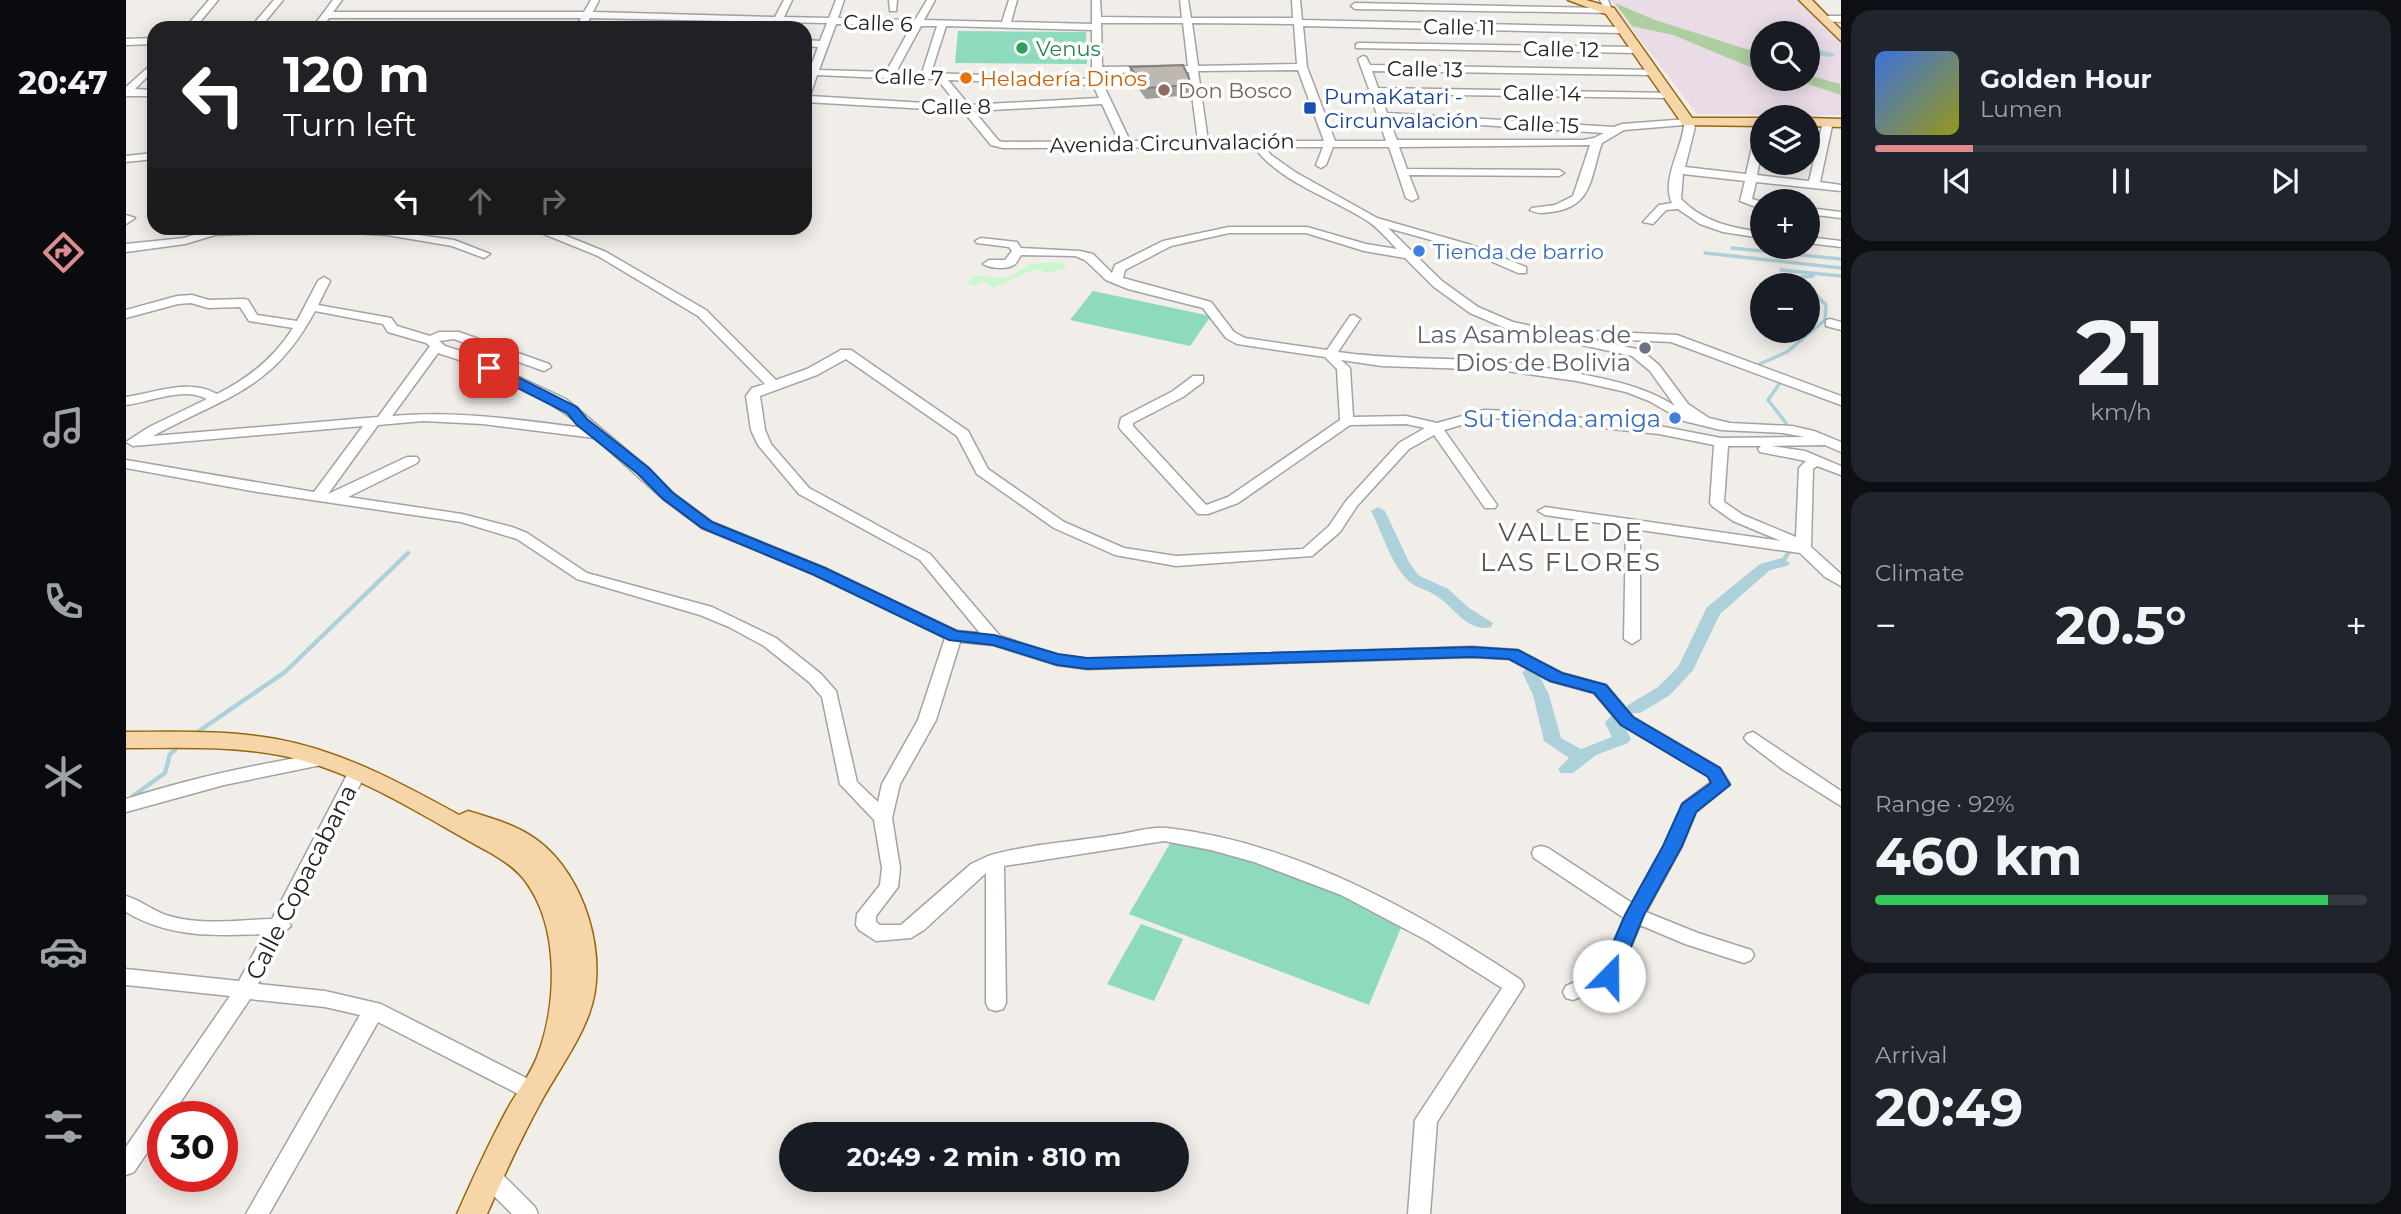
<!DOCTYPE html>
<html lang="en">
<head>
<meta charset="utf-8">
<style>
	:root { --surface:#171b24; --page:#20242c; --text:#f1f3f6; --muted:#9ea1a6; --line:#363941; --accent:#de8c8e }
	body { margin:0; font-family:Montserrat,sans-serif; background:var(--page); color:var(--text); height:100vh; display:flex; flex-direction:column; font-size:26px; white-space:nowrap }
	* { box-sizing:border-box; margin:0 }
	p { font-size:23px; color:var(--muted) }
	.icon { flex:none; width:38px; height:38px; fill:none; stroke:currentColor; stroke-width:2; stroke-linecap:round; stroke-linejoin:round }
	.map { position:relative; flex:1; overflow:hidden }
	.panel { display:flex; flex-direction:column; gap:10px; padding:10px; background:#0d0f14; width:560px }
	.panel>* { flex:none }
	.top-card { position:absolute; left:21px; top:21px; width:665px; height:214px; border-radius:21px; box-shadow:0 4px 18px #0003; background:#202124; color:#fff; overflow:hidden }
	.tools { position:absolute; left:1624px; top:21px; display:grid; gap:14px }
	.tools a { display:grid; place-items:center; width:70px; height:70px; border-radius:50%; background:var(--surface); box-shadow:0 4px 18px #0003; font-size:35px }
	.speed { position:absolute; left:21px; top:1101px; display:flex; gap:14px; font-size:35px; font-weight:700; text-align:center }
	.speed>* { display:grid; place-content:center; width:91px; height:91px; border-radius:50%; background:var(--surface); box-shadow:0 4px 18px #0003; line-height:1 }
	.speed .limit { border:10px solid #d22; background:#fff; color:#111 }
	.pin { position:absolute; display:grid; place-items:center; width:60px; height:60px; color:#fff; margin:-30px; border-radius:14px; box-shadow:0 4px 10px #0006 }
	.me { position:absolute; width:77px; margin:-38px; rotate:22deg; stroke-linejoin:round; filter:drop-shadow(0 0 5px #0008) }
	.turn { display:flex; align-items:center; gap:24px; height:147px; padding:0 21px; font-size:32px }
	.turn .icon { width:91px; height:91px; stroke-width:2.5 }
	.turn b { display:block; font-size:49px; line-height:60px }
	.lanes { display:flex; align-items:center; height:66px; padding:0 21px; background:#0003; justify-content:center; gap:35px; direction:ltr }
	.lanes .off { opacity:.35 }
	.big { font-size:52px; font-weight:700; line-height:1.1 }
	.panel .card { flex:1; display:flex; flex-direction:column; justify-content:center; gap:10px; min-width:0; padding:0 24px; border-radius:21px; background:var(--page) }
	.panel .dial { align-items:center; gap:0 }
	.dial b { font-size:91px; line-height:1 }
	.song { display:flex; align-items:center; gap:21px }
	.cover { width:84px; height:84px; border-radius:10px; background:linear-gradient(135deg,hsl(220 70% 55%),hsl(60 70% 35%)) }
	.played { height:7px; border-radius:4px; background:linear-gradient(90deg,var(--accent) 20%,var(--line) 20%) }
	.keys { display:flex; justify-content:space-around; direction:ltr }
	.heat { display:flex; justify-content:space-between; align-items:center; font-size:38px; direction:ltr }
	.charge { height:10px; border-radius:5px; background:linear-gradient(90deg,#34c759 92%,var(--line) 0) }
	.trip { position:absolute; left:653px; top:1122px; width:410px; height:70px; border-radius:35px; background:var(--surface); box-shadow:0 4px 18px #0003; font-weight:700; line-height:70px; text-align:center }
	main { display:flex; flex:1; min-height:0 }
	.menu { display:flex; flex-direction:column; width:126px; justify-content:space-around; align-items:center; background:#090b0e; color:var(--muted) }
	.menu .icon { width:49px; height:49px }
	.menu .current { color:var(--accent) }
	.menu b { font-size:32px; color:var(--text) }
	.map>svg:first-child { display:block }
</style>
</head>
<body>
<main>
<nav class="menu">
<b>20:47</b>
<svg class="icon current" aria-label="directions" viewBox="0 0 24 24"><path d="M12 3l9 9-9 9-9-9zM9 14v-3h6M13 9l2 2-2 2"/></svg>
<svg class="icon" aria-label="music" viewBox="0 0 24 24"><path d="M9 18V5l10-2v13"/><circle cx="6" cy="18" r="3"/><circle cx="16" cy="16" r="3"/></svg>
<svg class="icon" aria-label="phone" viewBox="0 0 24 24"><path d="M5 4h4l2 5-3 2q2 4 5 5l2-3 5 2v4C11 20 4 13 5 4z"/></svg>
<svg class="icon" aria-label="climate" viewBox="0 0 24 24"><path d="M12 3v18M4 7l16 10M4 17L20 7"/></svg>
<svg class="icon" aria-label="car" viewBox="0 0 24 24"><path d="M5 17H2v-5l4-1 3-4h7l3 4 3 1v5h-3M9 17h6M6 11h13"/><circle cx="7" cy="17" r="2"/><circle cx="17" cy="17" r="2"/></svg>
<svg class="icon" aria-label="filters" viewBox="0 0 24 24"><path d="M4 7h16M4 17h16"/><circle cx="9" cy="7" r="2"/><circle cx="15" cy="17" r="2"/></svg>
</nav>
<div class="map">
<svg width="1715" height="1214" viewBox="0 0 1715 1214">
	<rect width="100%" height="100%" fill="#f1eee9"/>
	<path fill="#eadce7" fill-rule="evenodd" d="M1484,0H1672L1715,44V115L1571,114ZM1636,33H1682V79H1636Z"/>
	<path fill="#fdfde6" d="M206,20L385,22L378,28H201Z"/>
	<path fill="#aecda1" d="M1489,3L1529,20L1636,54V72L1547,35L1506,26Z
		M1682,75L1714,84L1715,95L1667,79H1682Z"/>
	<path fill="#cbf7ce" d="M931,262L938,263L940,268L919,273L914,269C904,270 879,284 866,288L857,281L849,286L842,284L848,276L881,278L905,264Z"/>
	<path fill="#8ddabc" d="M832,31L960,32L961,64L829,63Z
		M967,291L1085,316L1064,346L944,320Z
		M1049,835L1279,918L1243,1005L1003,914Z
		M1015,924L1057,939L1028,1001L981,984Z"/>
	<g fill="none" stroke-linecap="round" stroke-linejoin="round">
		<path stroke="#add1db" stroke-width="3.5" d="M1606,248L1715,259
			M1579,253L1715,268
			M1655,270L1715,276
			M1675,277L1687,276
			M1629,366L1661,352L1699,320L1700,305L1682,287
			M1654,383L1642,400L1660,423"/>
		<path stroke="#add1db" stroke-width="4.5" d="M1656,563L1664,550
			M73,731L159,672L282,553
			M7,796L39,773L44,754L49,750"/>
		<path fill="#add1db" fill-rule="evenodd" d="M1682,48L1710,54L1705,57L1682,54Z
			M1252,507L1259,511L1283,562L1292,575L1322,589L1343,608L1367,623L1365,627C1340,633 1327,605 1309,595C1297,588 1286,587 1277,575C1262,556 1256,532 1245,511Z
			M1656,558L1664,563L1661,566L1644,570L1594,614L1567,670L1544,695L1514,713H1502L1500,709L1502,705L1532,687L1552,667L1581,607L1634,564Z
			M1404,667L1410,668L1423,695L1435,738L1455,749L1486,737L1479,723C1484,715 1488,713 1497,716L1500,720L1497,724L1505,739L1502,743L1470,755L1447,773H1435L1432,769L1443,758L1418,741L1407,695L1396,672Z"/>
		<defs>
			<path id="minor" d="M83,0H92L69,28H59Z
				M148,0H157L134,28H124Z
				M207,0H216L207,12H458L465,0H473L467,12L649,17L658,0H666L658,17L703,18L710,0H718L712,18L789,20L801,0H809L798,20L876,22L883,0H891L885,22L966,24V0H974L975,17L1056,18L1054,0H1062L1065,18H1167L1166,0H1174L1176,20L1494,27L1499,30L1494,33L1177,26L1181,67L1209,141H1260L1244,94L1241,91L1243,89L1232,59L1237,56L1240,57L1244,65L1529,70L1531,72L1526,75L1246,71L1252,88L1547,93L1548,95L1543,98L1254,94L1261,113L1488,127L1496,124L1562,119L1566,120L1569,127L1559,167L1620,174L1631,125L1629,122L1634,119H1636V149L1631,175L1683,181L1696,126L1694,123L1703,121L1706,126L1694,182L1715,185V191L1630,182L1626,199L1636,202V209L1614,201L1619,181L1557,174L1555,199C1577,222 1606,228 1636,232V238L1597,232L1574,224L1552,209L1540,210L1527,224L1517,222L1533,205L1546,203C1535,180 1556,149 1558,125L1498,130L1476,143C1464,176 1468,207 1425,212C1417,213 1411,214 1404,210L1406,208L1429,205L1447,196L1464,145L1273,147L1281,169L1433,170L1438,173L1433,176L1283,175L1292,198L1286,201L1280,198L1263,147H1207L1200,165L1195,168L1190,165L1197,147H1139L1145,155L1169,172L1251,218L1345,245L1400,267V273H1392L1337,249L1262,228L1316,281L1352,307L1387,322L1515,350L1533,365L1562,404L1583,418L1604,423L1666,426L1688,431L1715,442V452L1699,445L1645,446L1679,451L1715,466V475L1691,466L1687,469L1685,547L1715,574V586L1699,577L1674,553L1514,530V639L1506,644L1498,639L1500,527L1419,515L1412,511L1419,507L1655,541L1607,521L1586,506L1584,503L1588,445L1533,434L1391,419L1359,418L1318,430L1371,505L1369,508H1359L1308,435L1283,449L1231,506L1214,532L1186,556L1050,566L989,555L928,528L851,474L831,436L720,359L691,375L634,396L639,430L645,444L683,488L804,554L874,636L932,655L962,659L1346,647L1392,650L1436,673L1480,685L1507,717L1594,768L1604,784L1570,812L1556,846L1520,912L1572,933L1625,950L1628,955L1625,960L1618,963L1559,944L1514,925L1490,982L1447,1000L1440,998L1437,992L1440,986L1475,971L1498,918L1408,858L1406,853L1408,848L1415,846L1422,848L1506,903L1538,846L1557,803L1585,782L1582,776L1495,725L1468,693L1424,681L1383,659L1346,657L962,669L931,665L867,645L834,642L810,720L774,784L766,818L774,868L772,887L750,916V922L754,925H775L845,864L862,856C902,844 947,842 988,835C1005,833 1025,826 1041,828C1167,842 1291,911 1395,980L1398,986L1311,1122L1304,1214H1282L1289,1120L1376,988L1300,940L1215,895L1128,862L1085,850L1038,841L878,866L880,1003L877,1009L870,1011L863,1009L860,1003V873L798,930L785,938L750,941L733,930L730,925L731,914L754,885L756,868L748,820L714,784L696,697L683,682L638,646L603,627L574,615L451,579L391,539L335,522L132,492L0,468V460L188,492L237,426L7,446L0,442L23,427L81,399C57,386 25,402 0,405V397C30,393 62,378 91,394C123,378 148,358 167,328L123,321L114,307L82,308L65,303L52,304L0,318V310L51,296L66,295L83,300L118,299L122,300L131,315L171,321L192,281L198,277L204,281L192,305L265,318L271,326L304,336L313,332H333L423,364L425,367L418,371L328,339L313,341L319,346L344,354L440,399L522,468L547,493L586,522L699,568L831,631L854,633L794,560L673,494L632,445L625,430L620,396L626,388L639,384L572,316L472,256L408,230L407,228H421L480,252L580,310L650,380L681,369L715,350H725L842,431L862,469L938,522L998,548L1050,556L1177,549L1203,526L1220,501L1273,443L1299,428L1280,424L1224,425L1112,503L1082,514H1072L995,430L993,427L995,418L1047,391L1067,376H1077V382L1057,397L1007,423V426L1080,505L1102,497L1214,420L1211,369L1199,357L1111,344L1100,338L1077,308L1002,289L980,280L959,260L949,256L895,255C893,258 891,263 888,265C880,270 863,268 857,264L863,260H879L886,251L883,247L851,243L849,241L855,238L891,242L895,248L954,251L967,254L986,273L989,265L1037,241L1103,227H1181L1240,244L1271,249C1262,240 1253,229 1243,222C1205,197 1156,184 1128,147L877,148L865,145L837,111L679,102V83L682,75H679V69H684L692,47L679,46V40L694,41L701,23L464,18L459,28H449L455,18H203L196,28H186ZM975,23H1057L1062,66L976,67ZM1066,23L1168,24L1171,64L1072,66ZM710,24L786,25L760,72L693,70ZM795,26H811L796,73L770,72ZM820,26L966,30V79L805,73ZM1172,70L1198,141H1134L1129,139L1082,141L1072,71ZM1063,72L1072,141H1004L976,82V73ZM691,75L758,78L762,80L766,78L811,79L832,105L684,96ZM822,80L967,85L973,98L843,105ZM976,104L993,141L877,142L873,141L848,111ZM1263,119L1478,133L1468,138L1457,140H1271ZM1103,233H1180L1238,251L1279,258L1308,287L1344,313L1379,328L1506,356L1524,371L1549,406C1526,391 1501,384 1474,378C1441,371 1407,365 1373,362C1319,357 1266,360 1212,352L1234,319L1228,315L1224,316L1201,350L1119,338L1108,332L1085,302L997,278L999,270L1045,246ZM189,311L257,324L262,332L300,343L304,346L252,417L27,436C100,396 146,391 189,311ZM312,353C364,369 417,394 458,428C394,420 330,410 266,416ZM1215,360L1256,366L1373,370L1451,381L1500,392L1523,401L1558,421L1595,430L1657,433L1679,437L1595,438L1533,426L1391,411L1358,410L1311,423L1280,416L1227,417L1224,368ZM297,421L357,424L469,438L537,499L576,528L689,574L819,638L792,720L756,784L752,802L731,782L710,691L695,674L650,638L586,607L461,573L401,533L386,527L336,514L222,497L291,463L293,460L291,457H281L202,494L252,425ZM1602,446H1635L1632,449L1634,452L1680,461L1673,468L1670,537L1617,515L1598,502Z
				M763,0H771L770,11H764Z
				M1474,0H1482L1487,13L1229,9L1225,6L1229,3L1478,8Z
				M1698,16H1715V22L1695,21L1693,19Z
				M28,38V44L0,45V39Z
				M1233,43L1510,47L1515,50L1510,53L1230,48V44Z
				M28,62V70L9,89L28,90V96H0V87Z
				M28,153V159L0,162V156Z
				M1682,208L1715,212V218L1682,214Z
				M0,215L9,218L0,224Z
				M243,228L328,240L364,254L358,258L326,246L261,235L193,231L89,235L59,244L0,252V244L58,238L88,229Z
				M1682,237L1715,241V247L1682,243Z
				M1704,319L1715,322V330L1700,326V320Z
				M1464,331L1551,335L1715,396V405L1545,342L1460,338V332Z
				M1627,732L1715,791V806L1656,769L1621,742L1618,738L1621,734Z
				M199,753L205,755L208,759L205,763L98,785L0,812V799C65,778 132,764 199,753Z
				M231,767L237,769L240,773L163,923L165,926L158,932L132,984L199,991L255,1004L414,1085L417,1091L414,1097L406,1100L398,1097L252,1022L143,1214H120L234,1015L199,1007L124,999L45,1116H37V1129L8,1172L0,1175V1147L104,996L0,985V969L113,981L138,934C89,936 44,938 0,912V896C14,900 26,910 40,915C74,926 112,920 146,919L222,773L225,769Z
				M363,1166L371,1169L409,1207L412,1214H386L355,1183L352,1176L355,1169Z"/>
			<path id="major" d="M1442,0H1460L1488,8L1566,118H1636V126L1557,125L1480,14Z
				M1673,0H1686L1715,30V41Z
				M1682,118L1715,119V127L1682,126Z
				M0,732C50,732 101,730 150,739C216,751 275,783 333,815L342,811C365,818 391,825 411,840C459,875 484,958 463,1014C452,1044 432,1071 417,1098C396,1136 378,1175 361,1214H331C347,1178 363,1143 382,1108C391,1092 404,1075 411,1057C431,1006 434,928 400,882C391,869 377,860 363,852C302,819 239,777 171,759C115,745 57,748 0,748Z"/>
		</defs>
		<use href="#minor" stroke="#a3a3a3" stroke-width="3"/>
		<use href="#major" stroke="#95670a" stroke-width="3"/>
		<use href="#minor" fill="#fff" fill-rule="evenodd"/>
		<use href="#major" fill="#f6d5a9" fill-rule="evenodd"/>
	</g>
	<path fill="#a49e99" d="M1004,67L1064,85L1063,95L1020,99L1004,77Z"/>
	<path fill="#bfb8b2" stroke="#86817d" stroke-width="2" d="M1057,65L1063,78L1064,85L1020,88L1004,67Z"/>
	<path fill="#1a73e8" stroke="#114b97" stroke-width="2" d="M358,365H368L451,407L461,419L523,468L547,493L586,522L699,568L831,631L868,635L932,654L961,658L1346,647L1392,650L1436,673L1480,685L1507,717L1594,768L1604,785L1570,812L1556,846L1518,915L1491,981H1476L1473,976L1499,915L1537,846L1556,804L1585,783L1582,777L1495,725L1468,693L1424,681L1383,659L1346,657L961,669L931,665L867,645L823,640L688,575L576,528L537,499L512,474L451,425L441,413L358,371Z"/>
	<circle fill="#2e9e5b" stroke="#fff" stroke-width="2.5" cx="896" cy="48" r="7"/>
	<circle fill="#e8710a" stroke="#fff" stroke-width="2.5" cx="840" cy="78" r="7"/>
	<circle fill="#8d6e63" stroke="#fff" stroke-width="2.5" cx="1038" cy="90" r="7"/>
	<rect fill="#1a4fb4" stroke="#fff" stroke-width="2.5" x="1177" y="101" width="14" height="14" rx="3.5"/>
	<g fill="#3f7fe0" stroke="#fff" stroke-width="2.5">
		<circle cx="1293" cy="251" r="7"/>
		<circle cx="1549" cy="418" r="7"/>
	</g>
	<circle fill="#6b7280" stroke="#fff" stroke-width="2.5" cx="1519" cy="348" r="7"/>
	<g text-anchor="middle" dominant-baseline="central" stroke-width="7" stroke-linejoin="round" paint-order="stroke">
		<g font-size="21" fill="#222" stroke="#fff">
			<text transform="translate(752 23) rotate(2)">Calle 6</text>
			<text transform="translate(1333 27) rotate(1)">Calle 11</text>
			<text transform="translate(1435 49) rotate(1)">Calle 12</text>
			<text transform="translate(1299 69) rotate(1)">Calle 13</text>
			<text transform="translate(783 77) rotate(2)">Calle 7</text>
			<text transform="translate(1416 93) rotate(1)">Calle 14</text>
			<text x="830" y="106">Calle 8</text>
			<text transform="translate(1415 124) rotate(3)">Calle 15</text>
			<text transform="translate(1046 143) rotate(-1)">Avenida Circunvalación</text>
		</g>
		<g font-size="21" fill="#27864d" stroke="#fff" text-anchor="start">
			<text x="910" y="48">Venus</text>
		</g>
		<g font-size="21" fill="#c56008" stroke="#fff" text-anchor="start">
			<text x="854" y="78">Heladería Dinos</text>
		</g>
		<g font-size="21" fill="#785e54" stroke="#fff" text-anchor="start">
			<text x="1052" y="90">Don Bosco</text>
		</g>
		<g font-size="21" fill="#164399" stroke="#fff" text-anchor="start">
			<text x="1198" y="96">PumaKatari -<tspan x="1198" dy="24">Circunvalación</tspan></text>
		</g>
		<g font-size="21" fill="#366cbe" stroke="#fff" text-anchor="start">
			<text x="1307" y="251">Tienda de barrio</text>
		</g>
		<g font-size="24" fill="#5b616d" stroke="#fff" text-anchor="end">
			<text x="1505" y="334">Las Asambleas de<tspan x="1505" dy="28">Dios de Bolivia</tspan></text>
		</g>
		<g font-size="24" fill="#366cbe" stroke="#fff" text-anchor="end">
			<text x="1535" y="418">Su tienda amiga</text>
		</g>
		<g font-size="24" fill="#222" stroke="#fff">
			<text transform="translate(175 882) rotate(-63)">Calle Copacabana</text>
		</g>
		<g font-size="26" letter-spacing="2" fill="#555" stroke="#fff">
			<text x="1445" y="532">VALLE DE<tspan x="1445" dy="30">LAS FLORES</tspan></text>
		</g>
	</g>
</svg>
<div class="tools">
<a><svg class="icon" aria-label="search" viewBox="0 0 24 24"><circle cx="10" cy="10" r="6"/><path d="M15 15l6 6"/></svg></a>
<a><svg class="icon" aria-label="layers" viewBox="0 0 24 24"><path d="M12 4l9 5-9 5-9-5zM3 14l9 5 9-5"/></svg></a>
<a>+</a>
<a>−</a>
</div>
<div class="speed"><div class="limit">30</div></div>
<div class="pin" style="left:363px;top:368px;background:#d93025"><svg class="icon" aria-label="arrive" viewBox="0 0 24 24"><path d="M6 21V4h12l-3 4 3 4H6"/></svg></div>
<svg class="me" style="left:1483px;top:976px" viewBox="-20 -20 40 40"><circle r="19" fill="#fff"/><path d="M0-13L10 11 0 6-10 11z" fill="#1a73e8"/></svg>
<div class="trip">20:49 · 2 min · 810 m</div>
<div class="top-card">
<div class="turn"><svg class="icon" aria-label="left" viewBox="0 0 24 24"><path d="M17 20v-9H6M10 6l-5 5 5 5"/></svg><div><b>120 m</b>Turn left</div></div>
<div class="lanes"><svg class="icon" aria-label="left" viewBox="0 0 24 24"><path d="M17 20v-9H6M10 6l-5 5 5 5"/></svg><svg class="icon off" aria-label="ahead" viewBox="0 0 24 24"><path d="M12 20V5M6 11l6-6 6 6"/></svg><svg class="icon off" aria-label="right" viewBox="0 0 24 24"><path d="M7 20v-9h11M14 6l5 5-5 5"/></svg></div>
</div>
</div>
<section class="panel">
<div class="card">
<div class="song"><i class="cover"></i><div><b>Golden Hour</b><p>Lumen</p></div></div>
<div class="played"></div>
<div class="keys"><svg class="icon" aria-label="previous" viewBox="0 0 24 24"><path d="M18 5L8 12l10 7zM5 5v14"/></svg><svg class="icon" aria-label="pause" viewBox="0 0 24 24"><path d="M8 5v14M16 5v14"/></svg><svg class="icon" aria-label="next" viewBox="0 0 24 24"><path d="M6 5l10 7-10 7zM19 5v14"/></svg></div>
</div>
<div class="card dial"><b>21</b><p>km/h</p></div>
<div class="card"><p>Climate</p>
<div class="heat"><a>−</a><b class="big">20.5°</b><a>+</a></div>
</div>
<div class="card"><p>Range · 92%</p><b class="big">460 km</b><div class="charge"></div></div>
<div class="card"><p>Arrival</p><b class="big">20:49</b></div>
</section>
</main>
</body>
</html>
